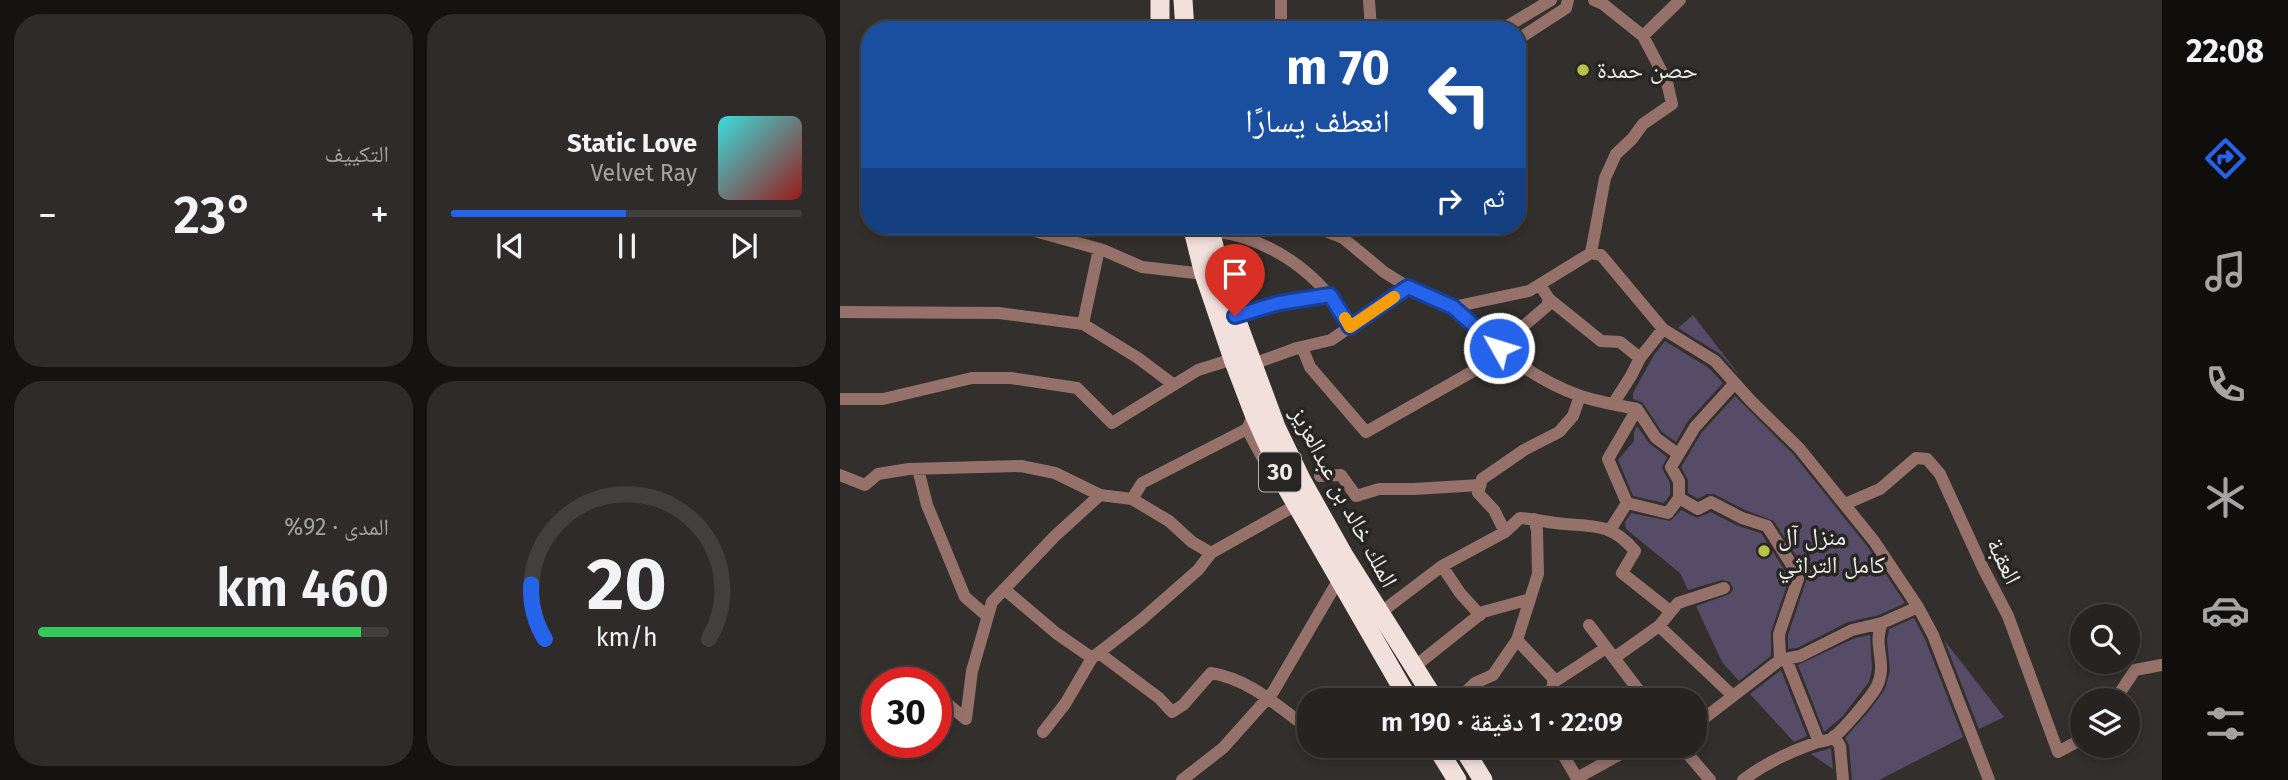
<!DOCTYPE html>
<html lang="ar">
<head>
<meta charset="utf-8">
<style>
	:root { --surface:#262321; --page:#2e2b2a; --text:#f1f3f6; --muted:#a4a4a5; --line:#42403f; --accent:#2563eb }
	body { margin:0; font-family:"Fira Sans","Noto Naskh Arabic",sans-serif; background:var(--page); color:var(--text); direction:rtl; height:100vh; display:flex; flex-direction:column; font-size:26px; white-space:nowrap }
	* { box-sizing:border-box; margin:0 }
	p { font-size:23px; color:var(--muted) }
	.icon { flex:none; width:38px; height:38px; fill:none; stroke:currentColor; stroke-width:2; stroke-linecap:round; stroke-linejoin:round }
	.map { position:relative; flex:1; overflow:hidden; direction:ltr }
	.sheet { display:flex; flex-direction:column; gap:14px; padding:14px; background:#151312; width:840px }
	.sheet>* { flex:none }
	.guide { position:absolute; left:21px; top:21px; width:665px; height:214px; border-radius:28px; box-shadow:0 4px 10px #0003,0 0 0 2px var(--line); direction:rtl; background:#1a4fa0; color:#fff; overflow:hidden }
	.controls { position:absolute; left:1230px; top:604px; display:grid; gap:14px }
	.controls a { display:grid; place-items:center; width:70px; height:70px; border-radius:50%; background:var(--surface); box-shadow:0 4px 10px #0003,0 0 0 2px var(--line); font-size:35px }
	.speed { position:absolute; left:21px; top:667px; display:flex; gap:14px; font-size:35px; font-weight:700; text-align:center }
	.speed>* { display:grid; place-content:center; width:91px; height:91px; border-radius:50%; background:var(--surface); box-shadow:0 4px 10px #0003,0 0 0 2px var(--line); line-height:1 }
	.speed .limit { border:10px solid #d22; background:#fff; color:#111 }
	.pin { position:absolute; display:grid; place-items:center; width:60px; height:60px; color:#fff; margin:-72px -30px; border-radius:50% 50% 50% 0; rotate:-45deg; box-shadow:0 0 7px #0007 }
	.pin .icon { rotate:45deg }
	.me { position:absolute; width:77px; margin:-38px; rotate:309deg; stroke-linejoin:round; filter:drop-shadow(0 0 5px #0008) }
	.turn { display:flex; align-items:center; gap:24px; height:147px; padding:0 21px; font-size:32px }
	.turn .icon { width:91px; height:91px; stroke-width:2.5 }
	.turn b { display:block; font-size:49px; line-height:60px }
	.then { display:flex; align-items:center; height:66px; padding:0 21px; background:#0003; gap:14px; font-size:26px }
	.big { font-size:52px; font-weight:600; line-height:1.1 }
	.sheet .widget { flex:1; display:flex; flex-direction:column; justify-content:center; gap:10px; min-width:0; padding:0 24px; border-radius:28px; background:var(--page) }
	.sheet .dial { align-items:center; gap:0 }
	.dial svg { height:182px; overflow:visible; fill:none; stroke:var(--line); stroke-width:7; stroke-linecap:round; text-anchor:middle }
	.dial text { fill:var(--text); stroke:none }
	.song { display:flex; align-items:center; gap:21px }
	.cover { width:84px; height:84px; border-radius:10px; background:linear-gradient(135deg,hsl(180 70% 55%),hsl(0 70% 35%)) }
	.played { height:7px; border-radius:4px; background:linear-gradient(90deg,var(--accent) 50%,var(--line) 50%) }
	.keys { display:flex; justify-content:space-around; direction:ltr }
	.heat { display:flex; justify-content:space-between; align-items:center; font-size:38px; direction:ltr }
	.charge { height:10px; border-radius:5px; background:linear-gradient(90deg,#34c759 92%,var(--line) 0) }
	.sheet .tiles { flex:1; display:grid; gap:14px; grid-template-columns:repeat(2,1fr) }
	.trip { position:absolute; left:457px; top:688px; width:410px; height:70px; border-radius:28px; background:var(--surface); box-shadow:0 4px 10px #0003,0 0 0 2px var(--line); font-weight:600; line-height:70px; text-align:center; direction:rtl }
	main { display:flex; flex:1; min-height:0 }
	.dock { display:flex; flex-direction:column; width:126px; justify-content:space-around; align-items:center; background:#0f0e0d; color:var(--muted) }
	.dock .icon { width:49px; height:49px }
	.dock .selected { color:var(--accent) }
	.dock b { font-size:32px; color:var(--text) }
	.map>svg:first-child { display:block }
</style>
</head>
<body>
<main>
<nav class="dock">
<b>22:08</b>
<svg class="icon selected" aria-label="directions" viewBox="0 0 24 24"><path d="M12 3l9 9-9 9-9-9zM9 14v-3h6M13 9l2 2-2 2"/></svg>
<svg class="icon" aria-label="music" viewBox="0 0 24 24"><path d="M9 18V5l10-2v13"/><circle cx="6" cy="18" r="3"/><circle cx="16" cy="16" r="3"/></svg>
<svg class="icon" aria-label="phone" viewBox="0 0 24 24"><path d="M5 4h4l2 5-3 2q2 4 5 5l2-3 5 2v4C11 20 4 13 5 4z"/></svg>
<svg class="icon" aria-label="climate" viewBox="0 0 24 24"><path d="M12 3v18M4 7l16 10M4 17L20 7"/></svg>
<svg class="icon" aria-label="car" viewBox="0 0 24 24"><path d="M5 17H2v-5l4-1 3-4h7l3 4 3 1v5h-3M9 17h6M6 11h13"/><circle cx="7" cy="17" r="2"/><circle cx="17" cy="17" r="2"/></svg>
<svg class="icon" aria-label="filters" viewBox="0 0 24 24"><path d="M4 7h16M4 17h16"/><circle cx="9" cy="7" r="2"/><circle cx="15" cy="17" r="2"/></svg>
</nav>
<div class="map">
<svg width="1322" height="780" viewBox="0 0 1322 780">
	<rect width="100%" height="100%" fill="#322f2c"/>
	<path fill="#574c67" d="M853,315L900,376L880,354L838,328Z
		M825,341L869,368L883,383L848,421L836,442L822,432L802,402L793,399V393L814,355Z
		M895,396L953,454L1027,546L1065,603L1039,615L1008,622L957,648L948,649V635L966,581L962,565L934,521L905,510L874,494H867L858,499L848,493V480L841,467L862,432Z
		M797,426L809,443L827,457L822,468L830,483V495L824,503L793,496L778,460L794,441V432Z
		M841,510L857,518L871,512L898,526L921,533L947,574L949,579L931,632V656L899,681L882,662L856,606L890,594L893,589L890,582L882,580L848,590L840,573L786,529L785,522L791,513L830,521Z
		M1074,618L1085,639L1123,737L1039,780H1012L1009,745L1005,738L1029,711L1045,689L1050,671L1047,640L1049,629Z
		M1030,635L1032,669L1029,682L1002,717L984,732L958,665L1015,638Z
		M1104,640L1164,717L1139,729Z
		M941,670L967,736L954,742L910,694Z
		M991,748V749L993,769L971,754Z"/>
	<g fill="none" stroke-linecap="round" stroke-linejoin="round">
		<path stroke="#95716a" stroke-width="12" d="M441,0V30
			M529,0L531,30
			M661,30L711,0
			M803,36L840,0
			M677,40L726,8L728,0
			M177,226L263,250L302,267L364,274
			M473,226L503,238L544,272L579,294L613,307L689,291L751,253L761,255L823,329L875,361L911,401L959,448L1034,541L1078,607L1093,635L1149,780
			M373,231C431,238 483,275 510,327
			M751,253L765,178L776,154L792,139L803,124L832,104L827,82L803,36L763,4L754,0
			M700,285L709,299L761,341L780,342L800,358
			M613,307C648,343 691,378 738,395C757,402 777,405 797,409L816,438L838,454
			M0,312L159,313L243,324L298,358L334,385
			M395,316L439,303L490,295
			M243,324L259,249
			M462,347L470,367L526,432L665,353
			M658,348L707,306L709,299
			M413,364L457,348L491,340L568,287
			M0,399H43L132,378H171L237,388L272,423L358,370L393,359
			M773,404L791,376L800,358L823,329
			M407,429L435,481
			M78,469L87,505L125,597L147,616
			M0,475L25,485L38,474L69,469L181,466L215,473L260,495L292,499L302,483L407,429L414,414
			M480,476L501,475L516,496L539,489H574L640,485
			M839,498V481L831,467L855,427L894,384
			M292,499L329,521L352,542L371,553L449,509
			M787,503L828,513L839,498L858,509L871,502L902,518L927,526L955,570L958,579L939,634L940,660
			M787,503L768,459L797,409
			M1005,504L1040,489L1076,458L1087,459L1100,474L1143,568L1168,616L1218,752L1242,739
			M770,530L787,503
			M665,532L654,510L638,493L642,479L684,450L719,432L733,416L740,396
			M602,566L620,593L640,615
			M164,589L216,633L252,658
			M540,613L602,566L665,532L680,518C695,519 710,523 725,524C757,526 773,525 795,551L782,573L830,611
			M749,625L806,700
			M819,626L893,696
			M677,640L713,678V687L703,700
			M259,653L319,698L332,712L343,705L371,673C404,678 431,700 457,720
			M774,658L819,626L838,603L884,588
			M946,659L979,742
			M574,667L643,612L690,599
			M714,682L766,648
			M96,695L126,719L132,671L152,602L215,536L260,495
			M617,700L635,683L653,675L677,640L698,574L697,530L694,519
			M1275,700L1295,670L1322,665
			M854,726L940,660L960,656L1012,630L1042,623
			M203,732L225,704L252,658L301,620L358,570L371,553
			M994,736L1000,746L1003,780
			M718,746L738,780
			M841,746L870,780
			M737,778L795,746
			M342,780L383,748L433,692L499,579
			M903,780C924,764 949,752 975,743C980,741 986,741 991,739C1000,734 1032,696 1037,686C1048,663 1032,646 1042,623L1078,607"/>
		<path stroke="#f2e0dc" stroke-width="19" d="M343,0L345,30
			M320,30V0
			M352,226L364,274L393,359L414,414L448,490L569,700
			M369,226L384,286L436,427L462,481L503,554L595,700
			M596,746L617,780
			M622,746L643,780"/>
	</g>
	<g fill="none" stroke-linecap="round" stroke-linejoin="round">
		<defs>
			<path id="route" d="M395,316L439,303L490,295L510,327L568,287L613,307L659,348"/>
		</defs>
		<use href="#route" stroke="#184099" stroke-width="18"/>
		<use href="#route" stroke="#2563eb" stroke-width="12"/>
		<path stroke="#f59e0b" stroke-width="12" d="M505,318L510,327L554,297"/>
	</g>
	<g fill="#b8c147" stroke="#282622" stroke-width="2.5">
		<circle cx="743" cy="70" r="7"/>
		<circle cx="924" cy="551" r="7"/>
	</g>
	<g text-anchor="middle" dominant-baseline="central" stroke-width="7" stroke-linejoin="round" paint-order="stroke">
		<rect fill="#282622" stroke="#b2b1ae" stroke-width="2" x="419" y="452.5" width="42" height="39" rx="5"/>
		<g font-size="23" font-weight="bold" fill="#edecea">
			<text x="440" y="472">30</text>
		</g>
		<g font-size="24" fill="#edecea" stroke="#282622" text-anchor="start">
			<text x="757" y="70">حصن حمدة</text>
			<text x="938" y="537">منزل آل<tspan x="938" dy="28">كامل التراثي</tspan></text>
		</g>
		<g font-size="24" fill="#edecea" stroke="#282622">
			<text transform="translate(504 497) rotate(62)">الملك خالد بن عبدالعزيز</text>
			<text transform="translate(1164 561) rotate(64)">العقبة</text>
		</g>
	</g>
</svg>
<div class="controls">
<a><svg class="icon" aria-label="search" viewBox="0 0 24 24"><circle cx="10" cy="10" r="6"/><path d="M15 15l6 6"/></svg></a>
<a><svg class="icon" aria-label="layers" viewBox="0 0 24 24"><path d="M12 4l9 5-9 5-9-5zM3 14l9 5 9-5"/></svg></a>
</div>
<div class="speed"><div class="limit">30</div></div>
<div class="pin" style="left:395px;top:316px;background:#d93025"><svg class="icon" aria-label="arrive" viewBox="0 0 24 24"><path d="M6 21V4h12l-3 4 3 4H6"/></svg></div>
<svg class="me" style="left:659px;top:348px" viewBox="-20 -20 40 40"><circle r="17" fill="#2563eb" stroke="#fff" stroke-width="3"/><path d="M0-11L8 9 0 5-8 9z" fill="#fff"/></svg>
<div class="trip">22:09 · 1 دقيقة · 190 m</div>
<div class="guide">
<div class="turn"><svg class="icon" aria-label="left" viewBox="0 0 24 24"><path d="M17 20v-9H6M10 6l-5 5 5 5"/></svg><div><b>70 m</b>انعطف يسارًا</div></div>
<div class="then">ثم<svg class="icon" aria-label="right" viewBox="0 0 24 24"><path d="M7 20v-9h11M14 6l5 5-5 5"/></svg></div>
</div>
</div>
<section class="sheet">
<div class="tiles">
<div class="widget">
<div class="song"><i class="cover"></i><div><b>Static Love</b><p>Velvet Ray</p></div></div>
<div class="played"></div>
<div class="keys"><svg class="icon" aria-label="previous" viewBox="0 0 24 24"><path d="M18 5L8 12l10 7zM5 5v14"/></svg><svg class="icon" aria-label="pause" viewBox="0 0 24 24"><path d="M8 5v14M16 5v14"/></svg><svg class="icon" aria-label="next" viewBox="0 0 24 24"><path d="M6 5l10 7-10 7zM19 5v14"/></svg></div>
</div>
<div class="widget"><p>التكييف</p>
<div class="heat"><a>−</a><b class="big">23°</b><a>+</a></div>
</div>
<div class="widget dial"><svg viewBox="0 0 100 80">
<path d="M14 69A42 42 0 1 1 86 69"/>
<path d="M14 69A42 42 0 0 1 8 45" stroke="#2563eb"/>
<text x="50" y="56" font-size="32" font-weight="700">20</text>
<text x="50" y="72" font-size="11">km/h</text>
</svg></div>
<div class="widget"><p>المدى · 92%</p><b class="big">460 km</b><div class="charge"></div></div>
</div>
</section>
</main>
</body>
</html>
